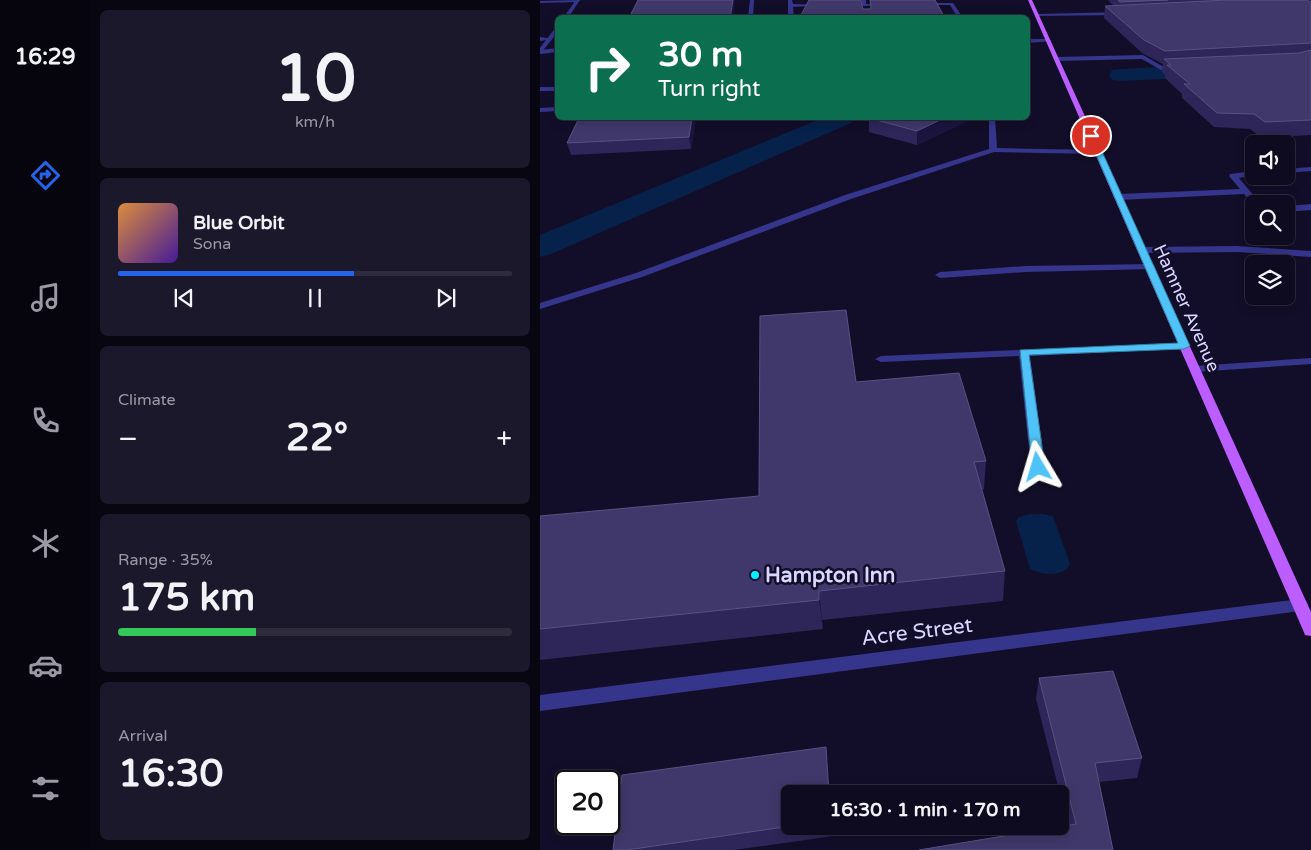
<!DOCTYPE html>
<html lang="en">
<head>
<meta charset="utf-8">
<style>
	:root { --surface:#0e0a1f; --page:#1c182c; --text:#f1f3f6; --muted:#9b9aa4; --line:#2e2b3d; --accent:#2563eb }
	body { margin:0; font-family:"Varela Round",sans-serif; background:var(--page); color:var(--text); height:100vh; display:flex; flex-direction:column; font-size:19px; white-space:nowrap }
	* { box-sizing:border-box; margin:0 }
	p { font-size:16px; color:var(--muted) }
	.icon { flex:none; width:28px; height:28px; fill:none; stroke:currentColor; stroke-width:2; stroke-linecap:round; stroke-linejoin:round }
	.map { position:relative; flex:1; overflow:hidden }
	.details { display:flex; flex-direction:column; gap:10px; padding:10px; background:#080611; width:450px }
	.details>* { flex:none }
	.guide { position:absolute; left:15px; top:15px; width:475px; height:105px; border-radius:8px; box-shadow:0 2px 12px #0003,0 0 0 1px var(--line); background:#0b6e4f; color:#fff; overflow:hidden }
	.buttons { position:absolute; left:705px; top:135px; display:grid; gap:10px }
	.buttons a { display:grid; place-items:center; width:50px; height:50px; border-radius:8px; background:var(--surface); box-shadow:0 2px 12px #0003,0 0 0 1px var(--line); font-size:25px }
	.speed { position:absolute; left:15px; top:770px; display:flex; gap:10px; font-size:25px; font-weight:700; text-align:center }
	.speed>* { display:grid; place-content:center; width:65px; height:65px; border-radius:50%; background:var(--surface); box-shadow:0 2px 12px #0003,0 0 0 1px var(--line); line-height:1 }
	.speed .limit { border:2px solid #111; border-radius:8px; background:#fff; color:#111 }
	.pin { position:absolute; display:grid; place-items:center; width:42px; height:42px; color:#fff; margin:-21px; border:2px solid #fff; border-radius:50%; box-shadow:0 1px 5px #0007 }
	.me { position:absolute; width:55px; margin:-28px; rotate:353deg; stroke-linejoin:round; filter:drop-shadow(0 0 4px #0008) }
	.turn { display:flex; align-items:center; gap:18px; height:105px; padding:0 20px; font-size:22px }
	.turn .icon { width:65px; height:65px; stroke-width:2.5 }
	.turn b { display:block; font-size:35px; line-height:42px }
	.big { font-size:38px; font-weight:700; line-height:1.1 }
	.details .card { flex:1; display:flex; flex-direction:column; justify-content:center; gap:8px; min-width:0; padding:0 18px; border-radius:8px; background:var(--page) }
	.details .dial { align-items:center; gap:0 }
	.dial b { font-size:65px; line-height:1 }
	.song { display:flex; align-items:center; gap:15px }
	.cover { width:60px; height:60px; border-radius:8px; background:linear-gradient(135deg,hsl(30 70% 55%),hsl(260 70% 35%)) }
	.played { height:5px; border-radius:2px; background:linear-gradient(90deg,var(--accent) 60%,var(--line) 60%) }
	.keys { display:flex; justify-content:space-around; direction:ltr }
	.heat { display:flex; justify-content:space-between; align-items:center; font-size:28px; direction:ltr }
	.charge { height:8px; border-radius:4px; background:linear-gradient(90deg,#34c759 35%,var(--line) 0) }
	.trip { position:absolute; left:241px; top:785px; width:288px; height:50px; border-radius:8px; background:var(--surface); box-shadow:0 2px 12px #0003,0 0 0 1px var(--line); font-weight:700; line-height:50px; text-align:center }
	main { display:flex; flex:1; min-height:0 }
	.dock { display:flex; flex-direction:column; width:90px; justify-content:space-around; align-items:center; background:#06040c; color:var(--muted) }
	.dock .icon { width:35px; height:35px }
	.dock .active { color:var(--accent) }
	.dock b { font-size:22px; color:var(--text) }
	.map>svg:first-child { display:block }
</style>
</head>
<body>
<main>
<nav class="dock">
<b>16:29</b>
<svg class="icon active" aria-label="directions" viewBox="0 0 24 24"><path d="M12 3l9 9-9 9-9-9zM9 14v-3h6M13 9l2 2-2 2"/></svg>
<svg class="icon" aria-label="music" viewBox="0 0 24 24"><path d="M9 18V5l10-2v13"/><circle cx="6" cy="18" r="3"/><circle cx="16" cy="16" r="3"/></svg>
<svg class="icon" aria-label="phone" viewBox="0 0 24 24"><path d="M5 4h4l2 5-3 2q2 4 5 5l2-3 5 2v4C11 20 4 13 5 4z"/></svg>
<svg class="icon" aria-label="climate" viewBox="0 0 24 24"><path d="M12 3v18M4 7l16 10M4 17L20 7"/></svg>
<svg class="icon" aria-label="car" viewBox="0 0 24 24"><path d="M5 17H2v-5l4-1 3-4h7l3 4 3 1v5h-3M9 17h6M6 11h13"/><circle cx="7" cy="17" r="2"/><circle cx="17" cy="17" r="2"/></svg>
<svg class="icon" aria-label="filters" viewBox="0 0 24 24"><path d="M4 7h16M4 17h16"/><circle cx="9" cy="7" r="2"/><circle cx="15" cy="17" r="2"/></svg>
</nav>
<section class="details">
<div class="card dial"><b>10</b><p>km/h</p></div>
<div class="card">
<div class="song"><i class="cover"></i><div><b>Blue Orbit</b><p>Sona</p></div></div>
<div class="played"></div>
<div class="keys"><svg class="icon" aria-label="previous" viewBox="0 0 24 24"><path d="M18 5L8 12l10 7zM5 5v14"/></svg><svg class="icon" aria-label="pause" viewBox="0 0 24 24"><path d="M8 5v14M16 5v14"/></svg><svg class="icon" aria-label="next" viewBox="0 0 24 24"><path d="M6 5l10 7-10 7zM19 5v14"/></svg></div>
</div>
<div class="card"><p>Climate</p>
<div class="heat"><a>−</a><b class="big">22°</b><a>+</a></div>
</div>
<div class="card"><p>Range · 35%</p><b class="big">175 km</b><div class="charge"></div></div>
<div class="card"><p>Arrival</p><b class="big">16:30</b></div>
</section>
<div class="map">
<svg width="771" height="850" viewBox="0 0 771 850">
	<rect width="100%" height="100%" fill="#120e29"/>
	<path fill="#06214a" d="M490,514H503L513,516L530,564C523,578 501,575 490,569L476,521L479,517Z"/>
	<g fill="none" stroke-linecap="round" stroke-linejoin="round">
		<path fill="#06214a" fill-rule="evenodd" d="M771,60V72L580,81L572,80L569,75L572,70L580,69Z
			M282,118H314L311,123L11,254L0,257V235Z"/>
		<path fill="#35358c" fill-rule="evenodd" d="M40,0L38,2L0,3V1Z
			M210,0H214L213,18H208Z
			M248,0H252L253,4L285,5L253,7L254,18H248Z
			M322,0H326V4L347,5L324,6L322,5Z
			M380,3H413L423,18H418L410,5H378Z
			M582,12L580,15L495,16L498,14Z
			M0,37L13,39L0,41Z
			M488,39H509L512,41L488,43Z
			M18,48V52L0,54V50Z
			M603,55L622,66L639,65L642,67L621,70L602,59L517,61L514,59L517,57Z
			M0,87H18V91H0Z
			M18,107V111L0,112V108Z
			M449,118H455L457,148L558,150L562,152L558,154L454,152L311,199L102,277L0,309V303L96,273L305,195L449,149Z
			M771,167V171L746,173V169Z
			M714,171V175L699,178L721,204H714V206L704,194L579,200L575,197L579,194L700,189L689,176L690,174Z
			M771,204V210L746,212V206Z
			M697,246L771,251V257L697,252L602,253L597,250L602,247Z
			M610,264L615,267L613,269L486,272L400,278L395,275L400,272L486,266Z
			M644,343L648,344L650,346L648,348L490,356L505,467L498,471L491,467L479,356L341,362L335,359L341,356Z
			M771,358V364L655,372L649,369L655,366Z
			M760,599L766,601L768,605L766,609L760,611L0,711V695Z"/>
		<path fill="#35358c" fill-rule="evenodd" d="M36,0H40L28,18H23Z
			M16,27L18,32L0,54V48Z"/>
		<path fill="#bc5dff" fill-rule="evenodd" d="M488,0H492L771,612V636L765,635L763,630Z"/>
	</g>
	<path fill="#2e2559" d="M568,0H767L771,2V135L722,138L710,129L674,127L642,98V94L625,78V75L622,72L623,64L602,53L564,18L565,6H574Z
		M39,118H156L151,149L31,155L27,143Z
		M329,118H434L377,145L329,132Z
		M316,382L446,461L444,489L442,490L465,571L463,601L282,620L283,629L0,660V516L219,496Z
		M499,678L602,758L597,778L559,782L573,850L528,826L496,699Z
		M286,747L287,763L250,826H292L293,836L195,850H73Z"/>
	<path fill="#1b143e" d="M193,0H195L193,18H190Z
		M152,118H156L151,149L149,137Z
		M404,118H434L377,145V131Z
		M279,591L282,620L283,629L279,600Z"/>
	<path fill="#40386a" stroke="#585182" d="M98,0H193L190,18H89Z
		M269,0H321L323,9H330L331,7L330,0H395L405,18H261V15Z
		M578,0H628L580,2Z
		M687,0H767L771,2V43L625,51L604,40L565,6Z
		M771,50V120L725,122L714,114L677,113L644,84H650L627,65H631L624,59L759,53Z
		M39,118H152L149,137L27,143Z
		M329,118H404L377,131Z
		M306,310L316,382L419,373L446,461L434,462L465,571L279,591V600L0,629V516L219,496L220,316Z
		M573,671L602,758L555,763L573,850H379L536,824L499,678Z
		M286,747L289,794H250V826H251L87,850H73L82,775Z"/>
	<path fill="#4fc3f7" stroke="#337fa1" d="M551,134L555,136L650,346L644,349L489,355L505,467L498,471L492,467L480,350L638,343L548,136Z"/>
	<circle fill="#02f0ff" stroke="#120e29" stroke-width="2" cx="215" cy="575" r="5"/>
	<g text-anchor="middle" dominant-baseline="central" stroke-width="5" stroke-linejoin="round" paint-order="stroke">
		<g font-size="18" fill="#d9d6ff" stroke="#120e29">
			<text transform="translate(647 308) rotate(66)">Hamner Avenue</text>
		</g>
		<g font-size="21" font-weight="bold" fill="#d9d6ff" stroke="#120e29" text-anchor="start">
			<text x="225" y="575">Hampton Inn</text>
		</g>
		<g font-size="21" fill="#d9d6ff" stroke="#120e29">
			<text transform="translate(377 632) rotate(-7)">Acre Street</text>
		</g>
	</g>
</svg>
<div class="buttons">
<a><svg class="icon" aria-label="sound" viewBox="0 0 24 24"><path d="M4 9h4l5-4v14l-5-4H4zM17 9q2 3 0 6"/></svg></a>
<a><svg class="icon" aria-label="search" viewBox="0 0 24 24"><circle cx="10" cy="10" r="6"/><path d="M15 15l6 6"/></svg></a>
<a><svg class="icon" aria-label="layers" viewBox="0 0 24 24"><path d="M12 4l9 5-9 5-9-5zM3 14l9 5 9-5"/></svg></a>
</div>
<div class="speed"><div class="limit">20</div></div>
<div class="pin" style="left:551px;top:136px;background:#d93025"><svg class="icon" aria-label="arrive" viewBox="0 0 24 24"><path d="M6 21V4h12l-3 4 3 4H6"/></svg></div>
<svg class="me" style="left:498px;top:467px" viewBox="-20 -20 40 40"><path d="M0-17L14 15 0 8-14 15z" fill="#4fc3f7" stroke="#fff" stroke-width="4"/></svg>
<div class="trip">16:30 · 1 min · 170 m</div>
<div class="guide">
<div class="turn"><svg class="icon" aria-label="right" viewBox="0 0 24 24"><path d="M7 20v-9h11M14 6l5 5-5 5"/></svg><div><b>30 m</b>Turn right</div></div>
</div>
</div>
</main>
</body>
</html>
